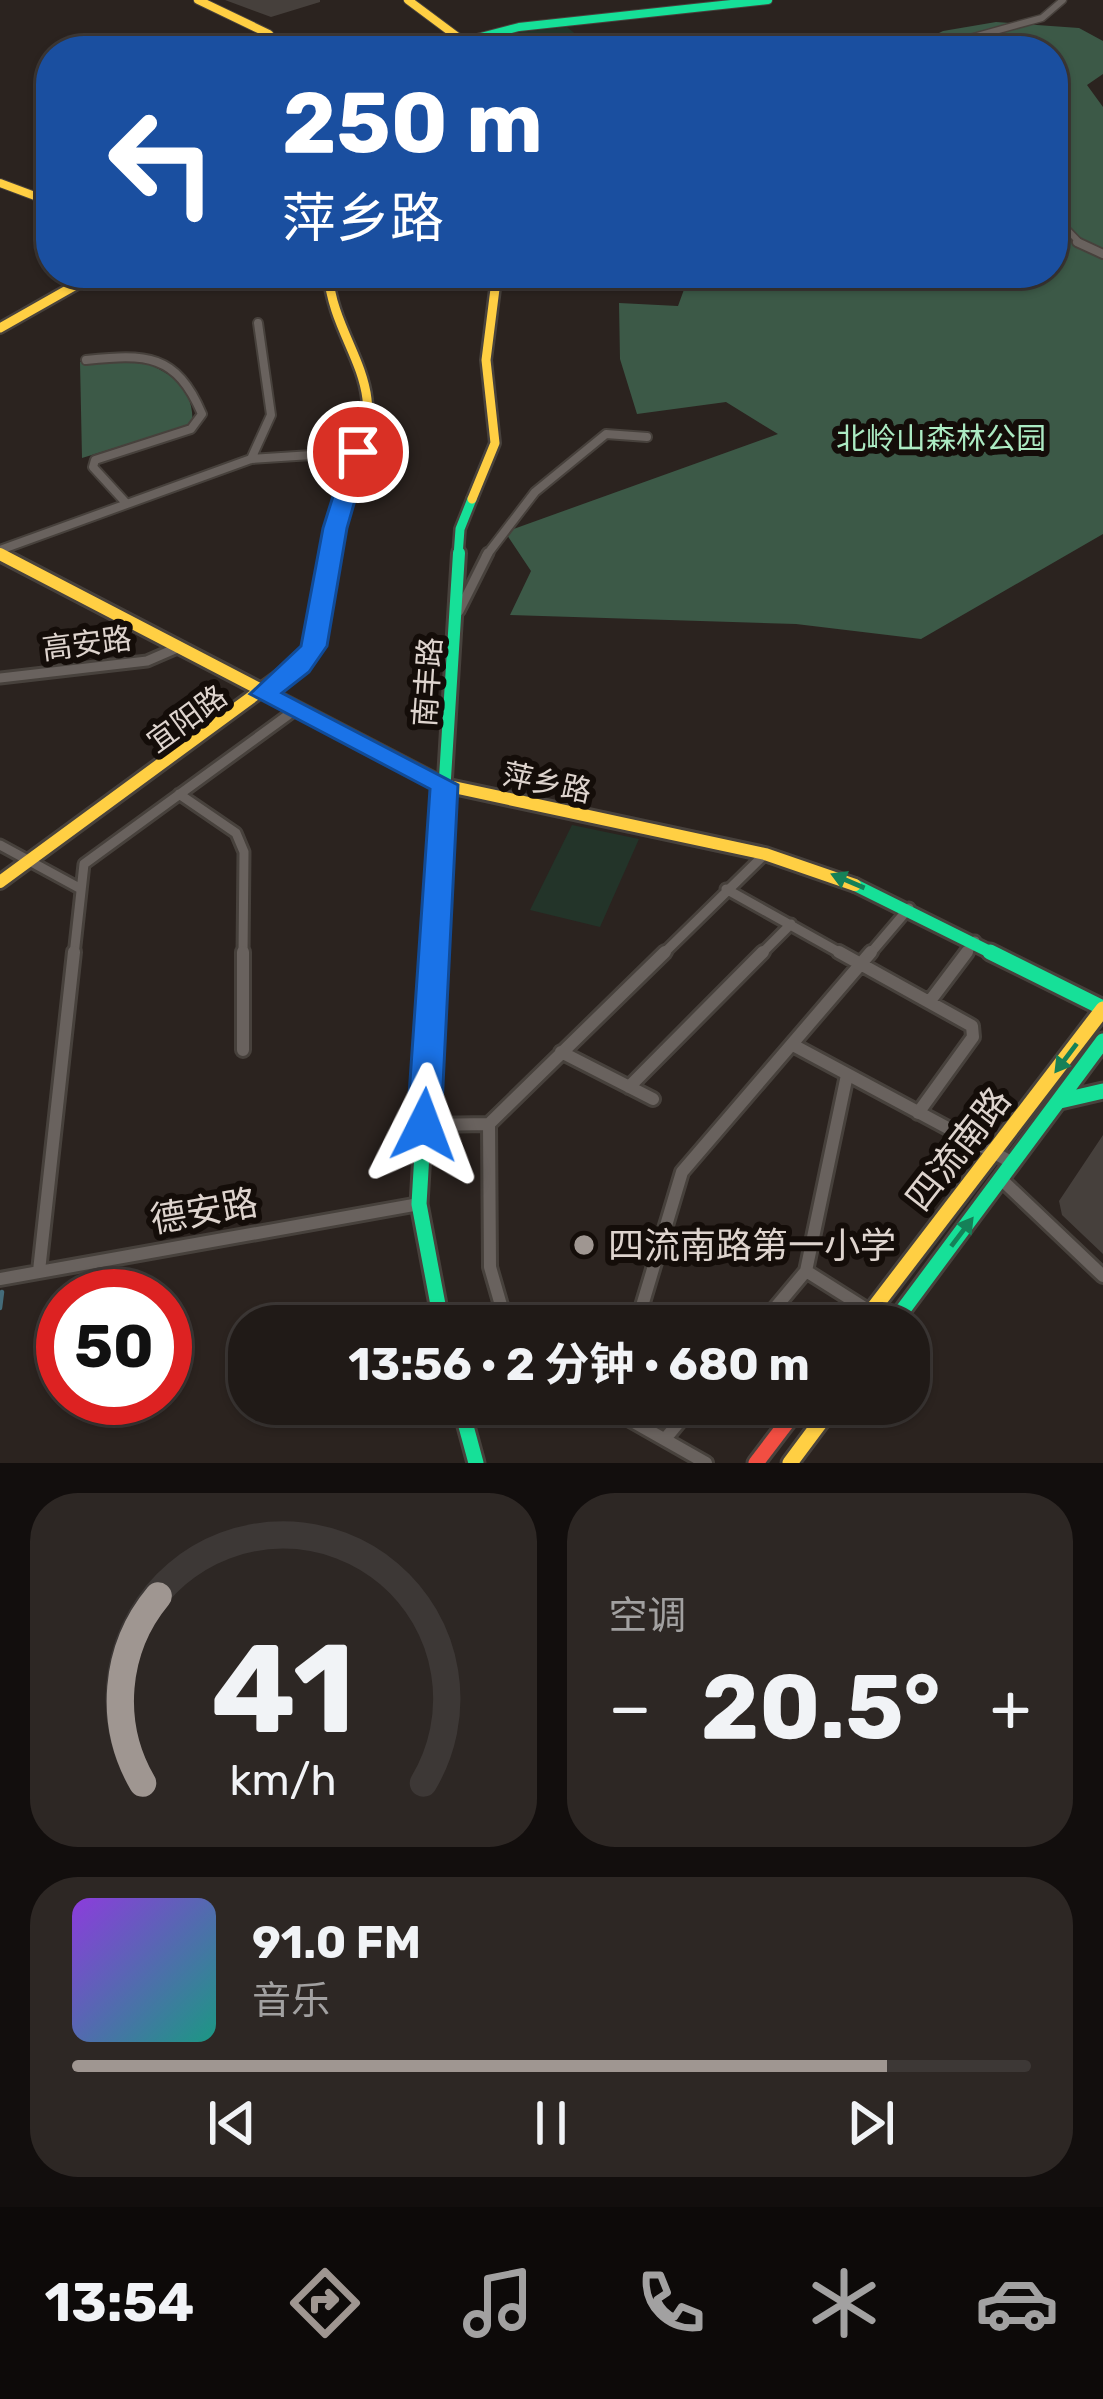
<!DOCTYPE html>
<html lang="zh">
<head>
<meta charset="utf-8">
<style>
	:root { --surface:#201a17; --page:#2d2724; --text:#f1f3f6; --muted:#a2a1a1; --line:#3d3836; --accent:#9f9691 }
	body { margin:0; font-family:Rubik,"Noto Sans SC",sans-serif; background:var(--page); color:var(--text); height:100vh; display:flex; flex-direction:column; font-size:45px; white-space:nowrap }
	* { box-sizing:border-box; margin:0 }
	p { font-size:39px; color:var(--muted) }
	.icon { flex:none; width:66px; height:66px; fill:none; stroke:currentColor; stroke-width:2; stroke-linecap:round; stroke-linejoin:round }
	.map { position:relative; height:1463px; overflow:hidden }
	.panel { display:flex; flex-direction:column; gap:30px; padding:30px; background:#120e0d; flex:1 }
	.panel>* { flex:none }
	.hud { position:absolute; left:36px; top:36px; width:1032px; height:252px; border-radius:48px; box-shadow:0 3px 9px #0004,0 0 0 3px var(--line); background:#1a4fa0; color:#fff; overflow:hidden }
	.speed { position:absolute; left:36px; top:1269px; display:flex; gap:24px; font-size:60px; font-weight:700; text-align:center }
	.speed>* { display:grid; place-content:center; width:156px; height:156px; border-radius:50%; background:var(--surface); box-shadow:0 3px 9px #0004,0 0 0 3px var(--line); line-height:1 }
	.speed .limit { border:18px solid #d22; background:#fff; color:#111 }
	.pin { position:absolute; display:grid; place-items:center; width:102px; height:102px; color:#fff; margin:-51px; border:6px solid #fff; border-radius:50%; box-shadow:0 3px 12px #0007 }
	.me { position:absolute; width:132px; margin:-66px; rotate:3deg; stroke-linejoin:round; filter:drop-shadow(0 0 9px #0008) }
	.turn { display:flex; align-items:center; gap:42px; height:252px; padding:0 48px; font-size:54px }
	.turn .icon { width:156px; height:156px; stroke-width:2.5 }
	.turn b { display:block; font-size:84px; line-height:102px }
	.big { font-size:90px; font-weight:700; line-height:1.1 }
	.panel .tile { flex:1; display:flex; flex-direction:column; justify-content:center; gap:18px; min-width:0; padding:0 42px; border-radius:48px; background:var(--page) }
	.panel .dial { align-items:center; gap:0 }
	.dial svg { height:312px; overflow:visible; fill:none; stroke:var(--line); stroke-width:7; stroke-linecap:round; text-anchor:middle }
	.dial text { fill:var(--text); stroke:none }
	.song { display:flex; align-items:center; gap:36px }
	.cover { width:144px; height:144px; border-radius:18px; background:linear-gradient(135deg,hsl(270 70% 55%),hsl(170 70% 35%)) }
	.played { height:12px; border-radius:6px; background:linear-gradient(90deg,var(--accent) 85%,var(--line) 85%) }
	.keys { display:flex; justify-content:space-around; direction:ltr }
	.heat { display:flex; justify-content:space-between; align-items:center; font-size:66px; direction:ltr }
	.panel .tiles { flex:1; display:grid; gap:30px; grid-template-columns:1fr 1fr }
	.tile:last-child { grid-column:span 2 }
	.trip { position:absolute; left:228px; top:1305px; width:702px; height:120px; border-radius:48px; background:var(--surface); box-shadow:0 3px 9px #0004,0 0 0 3px var(--line); font-weight:700; line-height:120px; text-align:center }
	.tab-bar { display:flex; height:192px; justify-content:space-around; align-items:center; background:#0d0a09; color:var(--muted) }
	.tab-bar .icon { width:84px; height:84px }
	.tab-bar .active { color:var(--accent) }
	.tab-bar b { font-size:54px; color:var(--text) }
	.map>svg:first-child { display:block }
</style>
</head>
<body>
<div class="map">
<svg width="1103" height="1463" viewBox="0 0 1103 1463">
	<rect width="100%" height="100%" fill="#2b231f"/>
	<path fill="#233429" d="M567,27L596,51H445L503,34Z
		M572,825L639,839L600,927L530,910Z"/>
	<path fill="#3c5947" d="M996,22L1079,28L1103,41V74L1087,85L1103,107V534L921,639L796,624L510,615L531,571L505,532L778,434L726,402L637,414L620,359L619,303L678,306L690,273H1053V51H903L943,31Z
		M139,361C169,370 196,390 192,424L82,458L80,362Z"/>
	<g fill="none" stroke-linecap="round" stroke-linejoin="round">
		<path stroke="#446b79" stroke-width="4.5" d="M0,1308L2,1292"/>
	</g>
	<path fill="#46403c" d="M225,0H320V2L271,17Z
		M1103,1135V1254L1062,1215L1059,1201Z"/>
	<g fill="none" stroke-linecap="round" stroke-linejoin="round">
		<defs>
			<path id="street-far3" d="M923,51L1042,18L1063,0
				M1053,215L1082,245"/>
			<path id="street-far2" d="M1077,242L1103,254
				M86,360C146,354 176,353 202,414L191,429L95,460L93,467L126,503
				M251,459L271,415L258,323
				M0,550L251,459L358,452
				M486,556L535,492L606,434L647,437"/>
			<path id="street-far1" d="M459,611L488,553
				M0,678L147,661L177,648
				M179,794L236,833L244,852L243,955
				M0,845L81,889
				M726,889L844,955
				M74,955L84,864L295,710
				M662,955L765,854
				M760,955L791,924
				M869,955L909,908
				M965,955L975,941"/>
			<path id="street" d="M839,952L972,1026L973,1037L918,1113
				M930,1001L967,952
				M793,1045L1013,1163
				M243,1050V952
				M561,1052L653,1099
				M629,1087L763,952
				M489,1124L490,1267L507,1326
				M425,1125L489,1124L665,952
				M1002,1180L1103,1276
				M39,1271L74,952
				M806,1271L871,1312
				M0,1279L419,1204
				M636,1326L682,1172L871,952
				M760,1326L806,1271L847,1075
				M602,1404L706,1463
				M464,1421L526,1404
				M665,1439L694,1404"/>
			<path id="fast-far3" d="M427,51L519,27L768,0"/>
			<path id="fast-far2" d="M458,556L460,529L472,499"/>
			<path id="fast-far1" d="M855,885L996,955
				M434,955L459,553"/>
			<path id="fast" d="M434,952L419,1204L442,1326
				M990,952L1103,1008
				M1060,1101L1103,1091
				M891,1326L1103,1041
				M460,1404L476,1463"/>
			<path id="slow-far3" d="M198,0L269,34
				M408,0L459,38
				M0,183L51,202"/>
			<path id="slow-far2" d="M328,273C332,323 362,357 367,399C373,449 339,508 329,556
				M0,328L97,273
				M472,499L495,443L486,360L497,273
				M0,554L5,556"/>
			<path id="slow-far1" d="M0,554L444,785L765,854L855,885
				M0,882L309,655L330,553"/>
			<path id="slow" d="M860,1326L1103,1009
				M790,1463L834,1404"/>
			<path id="jam" d="M756,1463L801,1404"/>
		</defs>
		<use href="#street-far3" stroke="#47413c" stroke-width="9"/>
		<use href="#street-far2" stroke="#47413c" stroke-width="12"/>
		<use href="#street-far1" stroke="#47413c" stroke-width="15"/>
		<use href="#street" stroke="#47413c" stroke-width="18"/>
		<use href="#fast-far3" stroke="#47413c" stroke-width="10"/>
		<use href="#fast-far2" stroke="#47413c" stroke-width="14"/>
		<use href="#fast-far1" stroke="#47413c" stroke-width="18"/>
		<use href="#fast" stroke="#47413c" stroke-width="21"/>
		<use href="#slow-far3" stroke="#47413c" stroke-width="10"/>
		<use href="#slow-far2" stroke="#47413c" stroke-width="14"/>
		<use href="#slow-far1" stroke="#47413c" stroke-width="18"/>
		<use href="#slow" stroke="#47413c" stroke-width="21"/>
		<use href="#jam" stroke="#47413c" stroke-width="21"/>
		<use href="#street-far3" stroke="#69625e" stroke-width="6"/>
		<use href="#street-far2" stroke="#69625e" stroke-width="8"/>
		<use href="#street-far1" stroke="#69625e" stroke-width="9"/>
		<use href="#street" stroke="#69625e" stroke-width="12"/>
		<use href="#fast-far3" stroke="#16e098" stroke-width="8"/>
		<use href="#fast-far2" stroke="#16e098" stroke-width="9"/>
		<use href="#fast-far1" stroke="#16e098" stroke-width="12"/>
		<use href="#fast" stroke="#16e098" stroke-width="15"/>
		<use href="#slow-far3" stroke="#ffcf43" stroke-width="8"/>
		<use href="#slow-far2" stroke="#ffcf43" stroke-width="9"/>
		<use href="#slow-far1" stroke="#ffcf43" stroke-width="12"/>
		<use href="#slow" stroke="#ffcf43" stroke-width="15"/>
		<use href="#jam" stroke="#f24e42" stroke-width="15"/>
	</g>
	<defs><path id="oneway-solid" d="M-6-.8H1V-3.2L6.5 0L1 3.2V.8H-6Z" transform="scale(3)"/></defs>
	<g fill="#158158">
		<use href="#oneway-solid" transform="translate(848 881) rotate(-157)"/>
		<use href="#oneway-solid" transform="translate(1066 1058) rotate(127)"/>
		<use href="#oneway-solid" transform="translate(962 1232) rotate(-53)"/>
	</g>
	<path fill="#1a73e8" stroke="#114b97" stroke-width="3" d="M358,445L369,452L347,528L327,646L309,672L282,693L458,785L441,1125L436,1134H412L407,1125L430,789L250,694L301,646L323,528L347,452Z"/>
	<circle fill="#9f9691" stroke="#140d09" stroke-width="4.5" cx="584" cy="1245" r="12"/>
	<g text-anchor="middle" dominant-baseline="central" stroke-width="12" stroke-linejoin="round" paint-order="stroke">
		<g font-size="30" fill="#acebc3" stroke="#140d09">
			<text x="941" y="439">北岭山森林公园</text>
		</g>
		<g font-size="30" fill="#ded4ce" stroke="#140d09">
			<text transform="translate(87 644) rotate(-7)">高安路</text>
			<text transform="translate(428 682) rotate(-86)">南丰路</text>
			<text transform="translate(187 719) rotate(-36)">宜阳路</text>
			<text transform="translate(547 783) rotate(12)">萍乡路</text>
		</g>
		<g font-size="36" fill="#ded4ce" stroke="#140d09">
			<text transform="translate(958 1149) rotate(-52)">四流南路</text>
			<text transform="translate(204 1211) rotate(-10)">德安路</text>
		</g>
		<g font-size="36" fill="#ded4ce" stroke="#140d09" text-anchor="start">
			<text x="608" y="1245">四流南路第一小学</text>
		</g>
	</g>
</svg>
<div class="speed"><div class="limit">50</div></div>
<div class="pin" style="left:358px;top:452px;background:#d93025"><svg class="icon" aria-label="arrive" viewBox="0 0 24 24"><path d="M6 21V4h12l-3 4 3 4H6"/></svg></div>
<svg class="me" style="left:424px;top:1125px" viewBox="-20 -20 40 40"><path d="M0-17L14 15 0 8-14 15z" fill="#1a73e8" stroke="#fff" stroke-width="4"/></svg>
<div class="trip">13:56 · 2 分钟 · 680 m</div>
<div class="hud">
<div class="turn"><svg class="icon" aria-label="left" viewBox="0 0 24 24"><path d="M17 20v-9H6M10 6l-5 5 5 5"/></svg><div><b>250 m</b>萍乡路</div></div>
</div>
</div>
<section class="panel">
<div class="tiles">
<div class="tile dial"><svg viewBox="0 0 100 80">
<path d="M14 69A42 42 0 1 1 86 69"/>
<path d="M14 69A42 42 0 0 1 18 21" stroke="#9f9691"/>
<text x="50" y="56" font-size="32" font-weight="700">41</text>
<text x="50" y="72" font-size="11">km/h</text>
</svg></div>
<div class="tile"><p>空调</p>
<div class="heat"><a>−</a><b class="big">20.5°</b><a>+</a></div>
</div>
<div class="tile">
<div class="song"><i class="cover"></i><div><b>91.0 FM</b><p>音乐</p></div></div>
<div class="played"></div>
<div class="keys"><svg class="icon" aria-label="previous" viewBox="0 0 24 24"><path d="M18 5L8 12l10 7zM5 5v14"/></svg><svg class="icon" aria-label="pause" viewBox="0 0 24 24"><path d="M8 5v14M16 5v14"/></svg><svg class="icon" aria-label="next" viewBox="0 0 24 24"><path d="M6 5l10 7-10 7zM19 5v14"/></svg></div>
</div>
</div>
</section>
<nav class="tab-bar">
<b>13:54</b>
<svg class="icon active" aria-label="directions" viewBox="0 0 24 24"><path d="M12 3l9 9-9 9-9-9zM9 14v-3h6M13 9l2 2-2 2"/></svg>
<svg class="icon" aria-label="music" viewBox="0 0 24 24"><path d="M9 18V5l10-2v13"/><circle cx="6" cy="18" r="3"/><circle cx="16" cy="16" r="3"/></svg>
<svg class="icon" aria-label="phone" viewBox="0 0 24 24"><path d="M5 4h4l2 5-3 2q2 4 5 5l2-3 5 2v4C11 20 4 13 5 4z"/></svg>
<svg class="icon" aria-label="climate" viewBox="0 0 24 24"><path d="M12 3v18M4 7l16 10M4 17L20 7"/></svg>
<svg class="icon" aria-label="car" viewBox="0 0 24 24"><path d="M5 17H2v-5l4-1 3-4h7l3 4 3 1v5h-3M9 17h6M6 11h13"/><circle cx="7" cy="17" r="2"/><circle cx="17" cy="17" r="2"/></svg>
</nav>
</body>
</html>
